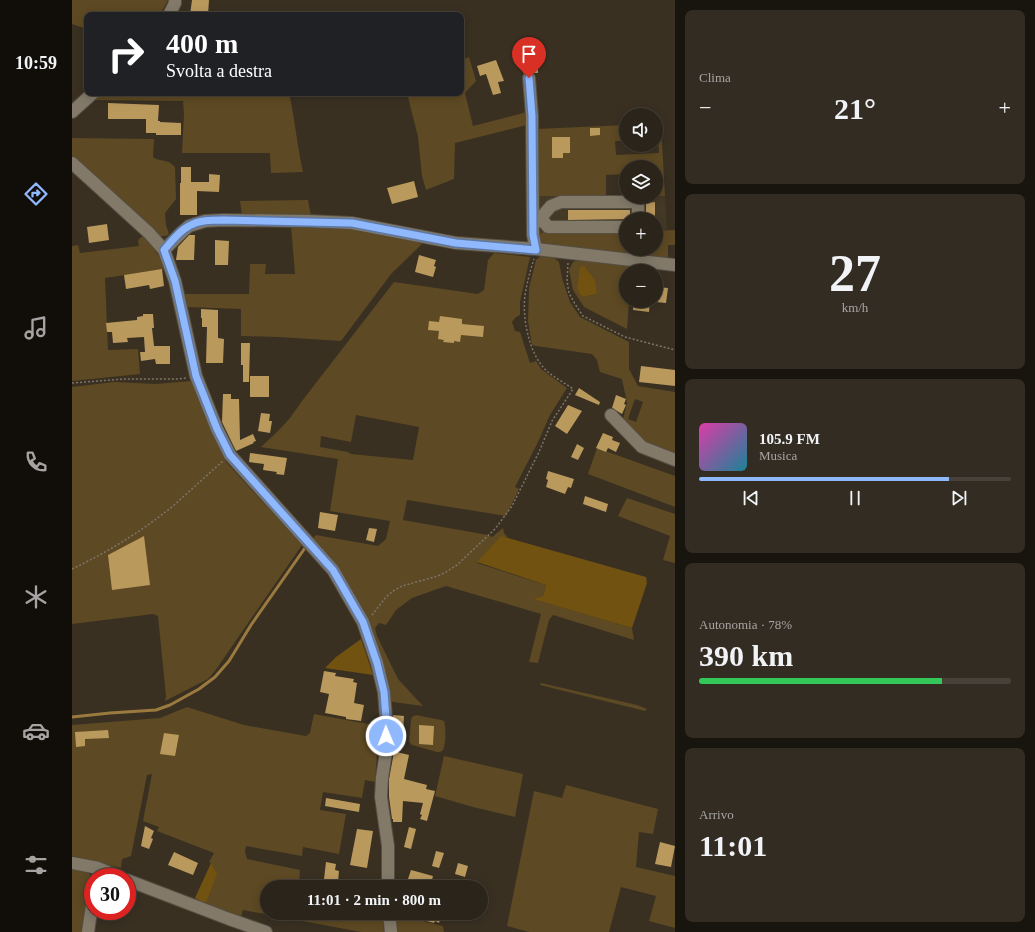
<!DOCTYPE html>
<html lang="it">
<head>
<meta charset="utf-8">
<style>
	:root { --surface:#2b241a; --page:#332c23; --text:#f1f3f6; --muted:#a6a4a2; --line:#474139; --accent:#90b8fd }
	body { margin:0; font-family:Georgia,serif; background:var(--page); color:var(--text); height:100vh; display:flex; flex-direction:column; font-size:15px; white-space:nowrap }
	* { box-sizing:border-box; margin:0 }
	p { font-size:13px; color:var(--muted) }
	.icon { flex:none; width:22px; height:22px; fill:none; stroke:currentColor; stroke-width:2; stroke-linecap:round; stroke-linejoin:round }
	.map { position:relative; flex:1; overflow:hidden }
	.details { display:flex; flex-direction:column; gap:10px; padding:10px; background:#18140e; width:360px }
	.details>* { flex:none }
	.guide { position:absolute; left:12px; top:12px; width:380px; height:84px; border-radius:8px; box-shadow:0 2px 10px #0003,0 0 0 1px var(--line); background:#202124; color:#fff; overflow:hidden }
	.tools { position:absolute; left:547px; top:108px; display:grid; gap:8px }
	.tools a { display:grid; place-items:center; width:44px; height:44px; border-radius:50%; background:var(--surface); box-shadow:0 2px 10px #0003,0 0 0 1px var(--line); font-size:20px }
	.speed { position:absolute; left:12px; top:868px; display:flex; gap:8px; font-size:20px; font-weight:700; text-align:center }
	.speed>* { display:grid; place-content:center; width:52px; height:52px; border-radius:50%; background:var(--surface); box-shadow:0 2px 10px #0003,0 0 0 1px var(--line); line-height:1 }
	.speed .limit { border:6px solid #d22; background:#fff; color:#111 }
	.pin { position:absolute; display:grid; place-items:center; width:34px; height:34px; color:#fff; margin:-41px -17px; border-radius:50% 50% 50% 0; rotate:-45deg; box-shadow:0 0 4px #0007 }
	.pin .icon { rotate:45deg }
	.me { position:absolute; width:44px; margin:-22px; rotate:359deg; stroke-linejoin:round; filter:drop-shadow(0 0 3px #0008) }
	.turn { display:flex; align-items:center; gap:14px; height:84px; padding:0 16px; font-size:18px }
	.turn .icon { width:52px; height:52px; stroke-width:2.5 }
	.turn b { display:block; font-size:28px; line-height:34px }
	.big { font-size:30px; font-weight:800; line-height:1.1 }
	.details .widget { flex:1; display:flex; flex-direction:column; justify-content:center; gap:6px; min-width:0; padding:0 14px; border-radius:8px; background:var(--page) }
	.details .dial { align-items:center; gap:0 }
	.dial b { font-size:52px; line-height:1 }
	.song { display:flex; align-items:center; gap:12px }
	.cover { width:48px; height:48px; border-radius:6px; background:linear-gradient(135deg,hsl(320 70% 55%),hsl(190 70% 35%)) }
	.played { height:4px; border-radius:2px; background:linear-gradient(90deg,var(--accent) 80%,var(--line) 80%) }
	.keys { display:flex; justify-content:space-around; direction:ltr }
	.heat { display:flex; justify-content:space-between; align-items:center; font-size:22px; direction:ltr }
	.charge { height:6px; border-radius:3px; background:linear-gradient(90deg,#34c759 78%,var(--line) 0) }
	.trip { position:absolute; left:188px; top:880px; width:228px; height:40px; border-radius:20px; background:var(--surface); box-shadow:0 2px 10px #0003,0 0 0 1px var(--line); font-weight:800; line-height:40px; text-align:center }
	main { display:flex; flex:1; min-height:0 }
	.dock { display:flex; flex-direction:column; width:72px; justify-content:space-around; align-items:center; background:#110e0a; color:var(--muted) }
	.dock .icon { width:28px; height:28px }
	.dock .current { color:var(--accent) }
	.dock b { font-size:18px; color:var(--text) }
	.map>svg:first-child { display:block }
</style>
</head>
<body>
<main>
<nav class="dock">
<b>10:59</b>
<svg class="icon current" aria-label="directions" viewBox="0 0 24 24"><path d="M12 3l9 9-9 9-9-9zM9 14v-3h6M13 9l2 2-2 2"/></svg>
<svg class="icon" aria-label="music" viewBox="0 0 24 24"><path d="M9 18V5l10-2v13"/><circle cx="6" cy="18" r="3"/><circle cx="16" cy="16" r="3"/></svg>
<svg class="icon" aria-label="phone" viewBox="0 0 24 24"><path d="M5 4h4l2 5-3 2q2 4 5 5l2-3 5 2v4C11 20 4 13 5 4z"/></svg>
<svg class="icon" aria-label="climate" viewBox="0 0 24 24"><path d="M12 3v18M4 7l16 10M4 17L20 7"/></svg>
<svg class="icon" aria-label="car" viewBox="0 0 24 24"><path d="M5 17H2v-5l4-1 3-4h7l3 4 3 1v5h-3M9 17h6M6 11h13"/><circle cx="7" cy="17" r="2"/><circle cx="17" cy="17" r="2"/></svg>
<svg class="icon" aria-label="filters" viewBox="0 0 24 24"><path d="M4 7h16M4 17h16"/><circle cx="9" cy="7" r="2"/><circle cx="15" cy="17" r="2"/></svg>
</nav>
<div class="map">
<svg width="603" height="932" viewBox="0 0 603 932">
	<rect width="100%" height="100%" fill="#393022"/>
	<path fill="#443925" d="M464,196H554V197L593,196L595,230L584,231V219H554V231L472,232L464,235Z"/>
	<path fill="#5d4923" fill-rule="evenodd" d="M0,0H96L88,15H15V29L0,24Z
		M397,57L404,81L393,93L401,126L455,112V125L383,143L382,179L354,190L350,176L346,137L335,93H389V60Z
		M26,93H217C223,119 225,146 231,172L199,173L198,153H110L112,114L111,101L18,100Z
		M584,124H589L593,196H584V167H554V174L534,175V196H464V129L554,125V141H543L544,155L587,153L586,139H584Z
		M0,138L82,139L81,157L84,159L97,162L103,167L104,199L93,213L94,225L97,234L94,236H86L0,156Z
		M236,200L239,216H170L168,201Z
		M219,226L282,227L343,241L350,244L319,274L269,341L207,337L169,336V309L114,307L112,294H177L178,264H194L193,274H223Z
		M603,230V245H596V258L542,255L469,248L464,235L472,232L554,231V235H548V241H554V249H584V231Z
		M72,235L92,263L93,269L33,278L36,350L66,349L68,374L0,381V246L6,245L8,253L67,246L66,240Z
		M422,253L458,257L448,302V315L444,317L440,322L443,331L448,332L458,363L464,361L469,369L495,388L478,415L466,442L443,487L447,489L434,516L335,500L331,520L416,535L420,537L431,528L432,533L436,538L429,537L405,563L474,585L471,596L462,599L560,628L562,640L481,615L477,620L466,663L457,662L469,614L374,586L340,598L324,610L314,625L307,623L303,628L305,636L326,679L351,706L321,702L318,700L296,619L271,574L241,538L244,535L306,546L314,539L318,521L258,511L266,459L189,447L207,430L218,418L230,401L322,282L406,294L412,290L416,260ZM284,415L347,427L341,460L279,454L276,452L248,447L249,436L279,442Z
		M471,254L479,255L487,262L490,278L498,302L508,317L557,342V369L566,386L603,392V457L577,446L551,419L555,403L550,379L528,372L525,360L520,354L464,346L460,345L456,321L457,288L464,260ZM563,399L571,402L564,422L556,419Z
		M507,260L561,265L560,271H554V301H557L555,329L512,307L501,290L497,270L501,262ZM514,269L525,294L510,297Z
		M120,381L154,462L230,545L143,671L136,679L93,701L94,696L86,616L81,614L0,624V387L42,382L84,384Z
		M525,448L603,476V507L516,474Z
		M555,498L603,514V563L591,560L598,536L546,516Z
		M469,683L565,705L575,709L573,711L468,685Z
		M115,707L172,725L234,736L238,733L242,714L307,726L303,782L293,780L290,798L251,792L248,810L274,814L267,854L231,847L230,856L174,846L173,852L175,859L228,870L227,887H195V913H310L312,932H289L171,910L168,920L133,905L139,863L137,862L142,853L85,831L87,827L71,821L80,774L75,775L59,856L50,859L49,868L0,856V725L88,718Z
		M344,715L369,720L372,721C374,727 374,745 371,750C369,752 368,752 365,752L340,745L338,743L337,741L339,720L340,717Z
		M372,756L451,774L443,817L401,807L363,796Z
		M494,785L586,809L581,834L567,832L564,867L603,876V928L577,921L584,896L549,887L537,932H457L435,926L462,791L490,798Z
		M0,869L18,874L13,932H0Z
		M326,915L371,926L372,932H324L322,917Z"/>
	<path fill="#715211" d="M513,266L514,269L523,280L525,294L510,297L505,289L508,267Z
		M429,536L574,577L575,583L560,628L461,599L471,596L474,585L405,562Z
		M289,639L301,675L253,668L264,657Z
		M139,863L145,874L133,905L123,898Z"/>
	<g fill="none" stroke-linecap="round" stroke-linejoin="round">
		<path stroke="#9a7a3e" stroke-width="3" d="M0,717L38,713L84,710L98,705L127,689L143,677L157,661L179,625L233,548"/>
	</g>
	<path fill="#ba995d" d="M120,0H137L136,15H118Z
		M451,57H458V60H466V73H462L457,71L451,73Z
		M424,60L432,81L426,82L429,93L421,95L414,74L408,76L405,66Z
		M36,103L87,105L86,121H88V122L109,123V135H84V133H74V119H36Z
		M518,128H528V135L518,136Z
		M480,137H498V153H491V158H480Z
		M109,167H119V182H137V174L148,175L147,192L125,191V215H108V183H109Z
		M342,181L346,197L320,204L315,188Z
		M583,202V218H574V203Z
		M496,210H558V219L496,220Z
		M35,224L37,240L17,243L15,227Z
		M117,235H123L122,260H104L106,247Z
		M143,240L157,241L156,265H143Z
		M347,255L364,260L362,266L364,267L361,277L343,272Z
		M90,269L92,286L78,289L77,285L54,289L52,275Z
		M584,287L596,288L594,303L584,302Z
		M562,301H578L577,312L561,310Z
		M129,309L146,310V338L152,339L151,363H134L135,327H130V318H129Z
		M71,314H81L82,328H80L82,346H98V364H84L83,359L69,361L68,352H73L72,337L55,338L56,342L41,343L40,332H35L34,323L65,320V317L71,316Z
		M368,316L390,319V324L412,326L411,337L389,335L388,342L382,341V343L371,342L372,340L366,339L367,331L356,330L357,321L367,322Z
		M169,343H178L177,382H171V365H169Z
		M569,366L603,370V386L567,382Z
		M178,376H197V397H178Z
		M507,388L528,402L527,405L503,395Z
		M151,394H159V399H167L168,440L181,434L184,441L181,442L182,443L164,451L150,422Z
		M544,395L554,399L552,404L554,405L550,414L540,408Z
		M496,405L510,411L495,434L483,426Z
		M189,413L198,414L197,421H200L198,433L186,431Z
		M531,433L541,437L540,440L548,443L544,452L536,448L534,452L524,448Z
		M505,444L512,448L506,460L499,457Z
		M178,453L215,458L212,475L204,474L205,472L191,470L192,464L177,462Z
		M476,471L502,479L499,488L496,487L493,494L474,487L476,480L474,479Z
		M513,496L536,504L534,512L511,504Z
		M248,512L266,515L263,531L246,528Z
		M297,528L305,529L302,542L294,540Z
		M72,536L78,585L40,590L36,555Z
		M252,671L264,673L263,676L282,679L281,682L285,683L282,703L292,705L289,721L274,719V717L253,713L257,694L248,692Z
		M321,715L332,716L331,734H326L325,752L337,755L332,779L355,785L354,789L363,791L355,821L348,819L350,815L348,814L351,803L331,801L330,822H321V819H320L317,797V779L322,752Z
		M347,725L362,726L361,745L347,744Z
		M36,730L37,738L13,739V746L4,747L3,732Z
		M92,733L107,735L103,756L88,754Z
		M254,798L288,804L287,812L253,806Z
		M73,826L82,831L79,838L81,839L77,849L69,846Z
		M337,827L344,829L339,849L332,847Z
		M285,829L301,831L295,868L278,865Z
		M588,842L603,846L599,867L583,864Z
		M364,851L372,853L367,868L360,866Z
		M102,852L126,863L121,875L96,865Z
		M254,862L264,864L263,870L267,871L266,882L252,879Z
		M386,863L396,866L393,877L383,874Z
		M339,870L361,876L358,887H352L335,882Z
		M333,913H370L367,923L363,921L362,923L332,915Z"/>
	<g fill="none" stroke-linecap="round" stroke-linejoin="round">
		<defs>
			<path id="minor" d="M97,15L103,3V0
				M457,78L460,116L461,235L464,249
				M0,112L21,93
				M0,163L77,233L92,250L103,281L124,376L145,429L158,455L261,570L291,622L305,663L312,692L314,718V752L310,778L309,797L316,846V887
				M469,218L476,227H554
				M461,222H465L479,206L489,202H566V219
				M92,250L110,232L117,226L133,221L151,220L236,221L280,223L384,243L464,249L603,265
				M539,415L570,447L603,460
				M0,863L26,868L48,877
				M55,880L157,919L194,932
				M317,913L319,932
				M16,932L21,899"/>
		</defs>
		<use href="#minor" stroke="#554e42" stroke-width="14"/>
		<path stroke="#7d7569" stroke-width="1.5" stroke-dasharray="2 2" stroke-linecap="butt" d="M496,263L495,281L497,293L503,304L511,316L553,337L603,350
			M0,383L52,379H105L114,378
			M0,569C36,552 70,531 101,506C118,491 134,476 151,461
			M300,615L314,597L321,591L330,586L366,576L374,572L385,565L423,529L440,506L467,452L480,421L501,389C493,383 483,378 476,372C457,356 450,318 453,295C455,283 458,271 462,259"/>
		<use href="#minor" stroke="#827969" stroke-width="12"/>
	</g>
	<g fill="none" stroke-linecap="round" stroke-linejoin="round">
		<defs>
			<path id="route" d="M314,736V718L312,692L305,663L291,622L261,570L158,455L145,429L124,376L103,281L92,250C99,242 107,231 117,226C127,220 140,220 151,220L280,223L384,243L464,250L461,235L460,116L457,78"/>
		</defs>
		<use href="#route" stroke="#5e78a4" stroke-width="10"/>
		<use href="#route" stroke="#90b8fd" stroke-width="7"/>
	</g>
</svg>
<div class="tools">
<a><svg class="icon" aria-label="sound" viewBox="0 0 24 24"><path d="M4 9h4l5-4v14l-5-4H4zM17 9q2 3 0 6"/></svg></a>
<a><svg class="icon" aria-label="layers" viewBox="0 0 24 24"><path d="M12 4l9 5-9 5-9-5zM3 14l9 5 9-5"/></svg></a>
<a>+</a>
<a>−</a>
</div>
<div class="speed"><div class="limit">30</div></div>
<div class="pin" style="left:457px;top:78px;background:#d93025"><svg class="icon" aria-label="arrive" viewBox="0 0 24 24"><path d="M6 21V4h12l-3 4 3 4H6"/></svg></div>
<svg class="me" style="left:314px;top:736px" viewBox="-20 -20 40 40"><circle r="17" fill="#90b8fd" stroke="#fff" stroke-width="3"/><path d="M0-11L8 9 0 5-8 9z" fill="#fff"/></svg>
<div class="trip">11:01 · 2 min · 800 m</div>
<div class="guide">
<div class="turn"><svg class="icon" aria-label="right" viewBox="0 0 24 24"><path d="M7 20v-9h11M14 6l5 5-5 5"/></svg><div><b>400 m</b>Svolta a destra</div></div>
</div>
</div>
<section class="details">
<div class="widget"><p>Clima</p>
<div class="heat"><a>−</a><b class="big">21°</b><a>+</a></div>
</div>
<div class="widget dial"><b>27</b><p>km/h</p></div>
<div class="widget">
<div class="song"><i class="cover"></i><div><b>105.9 FM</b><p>Musica</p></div></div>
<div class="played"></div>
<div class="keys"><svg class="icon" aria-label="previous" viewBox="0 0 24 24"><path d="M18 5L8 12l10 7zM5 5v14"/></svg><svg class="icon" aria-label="pause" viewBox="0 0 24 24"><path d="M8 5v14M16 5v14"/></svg><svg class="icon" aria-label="next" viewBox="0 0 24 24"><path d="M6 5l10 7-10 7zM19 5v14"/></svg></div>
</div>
<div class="widget"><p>Autonomia · 78%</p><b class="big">390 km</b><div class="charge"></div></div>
<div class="widget"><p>Arrivo</p><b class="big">11:01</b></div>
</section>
</main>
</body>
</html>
